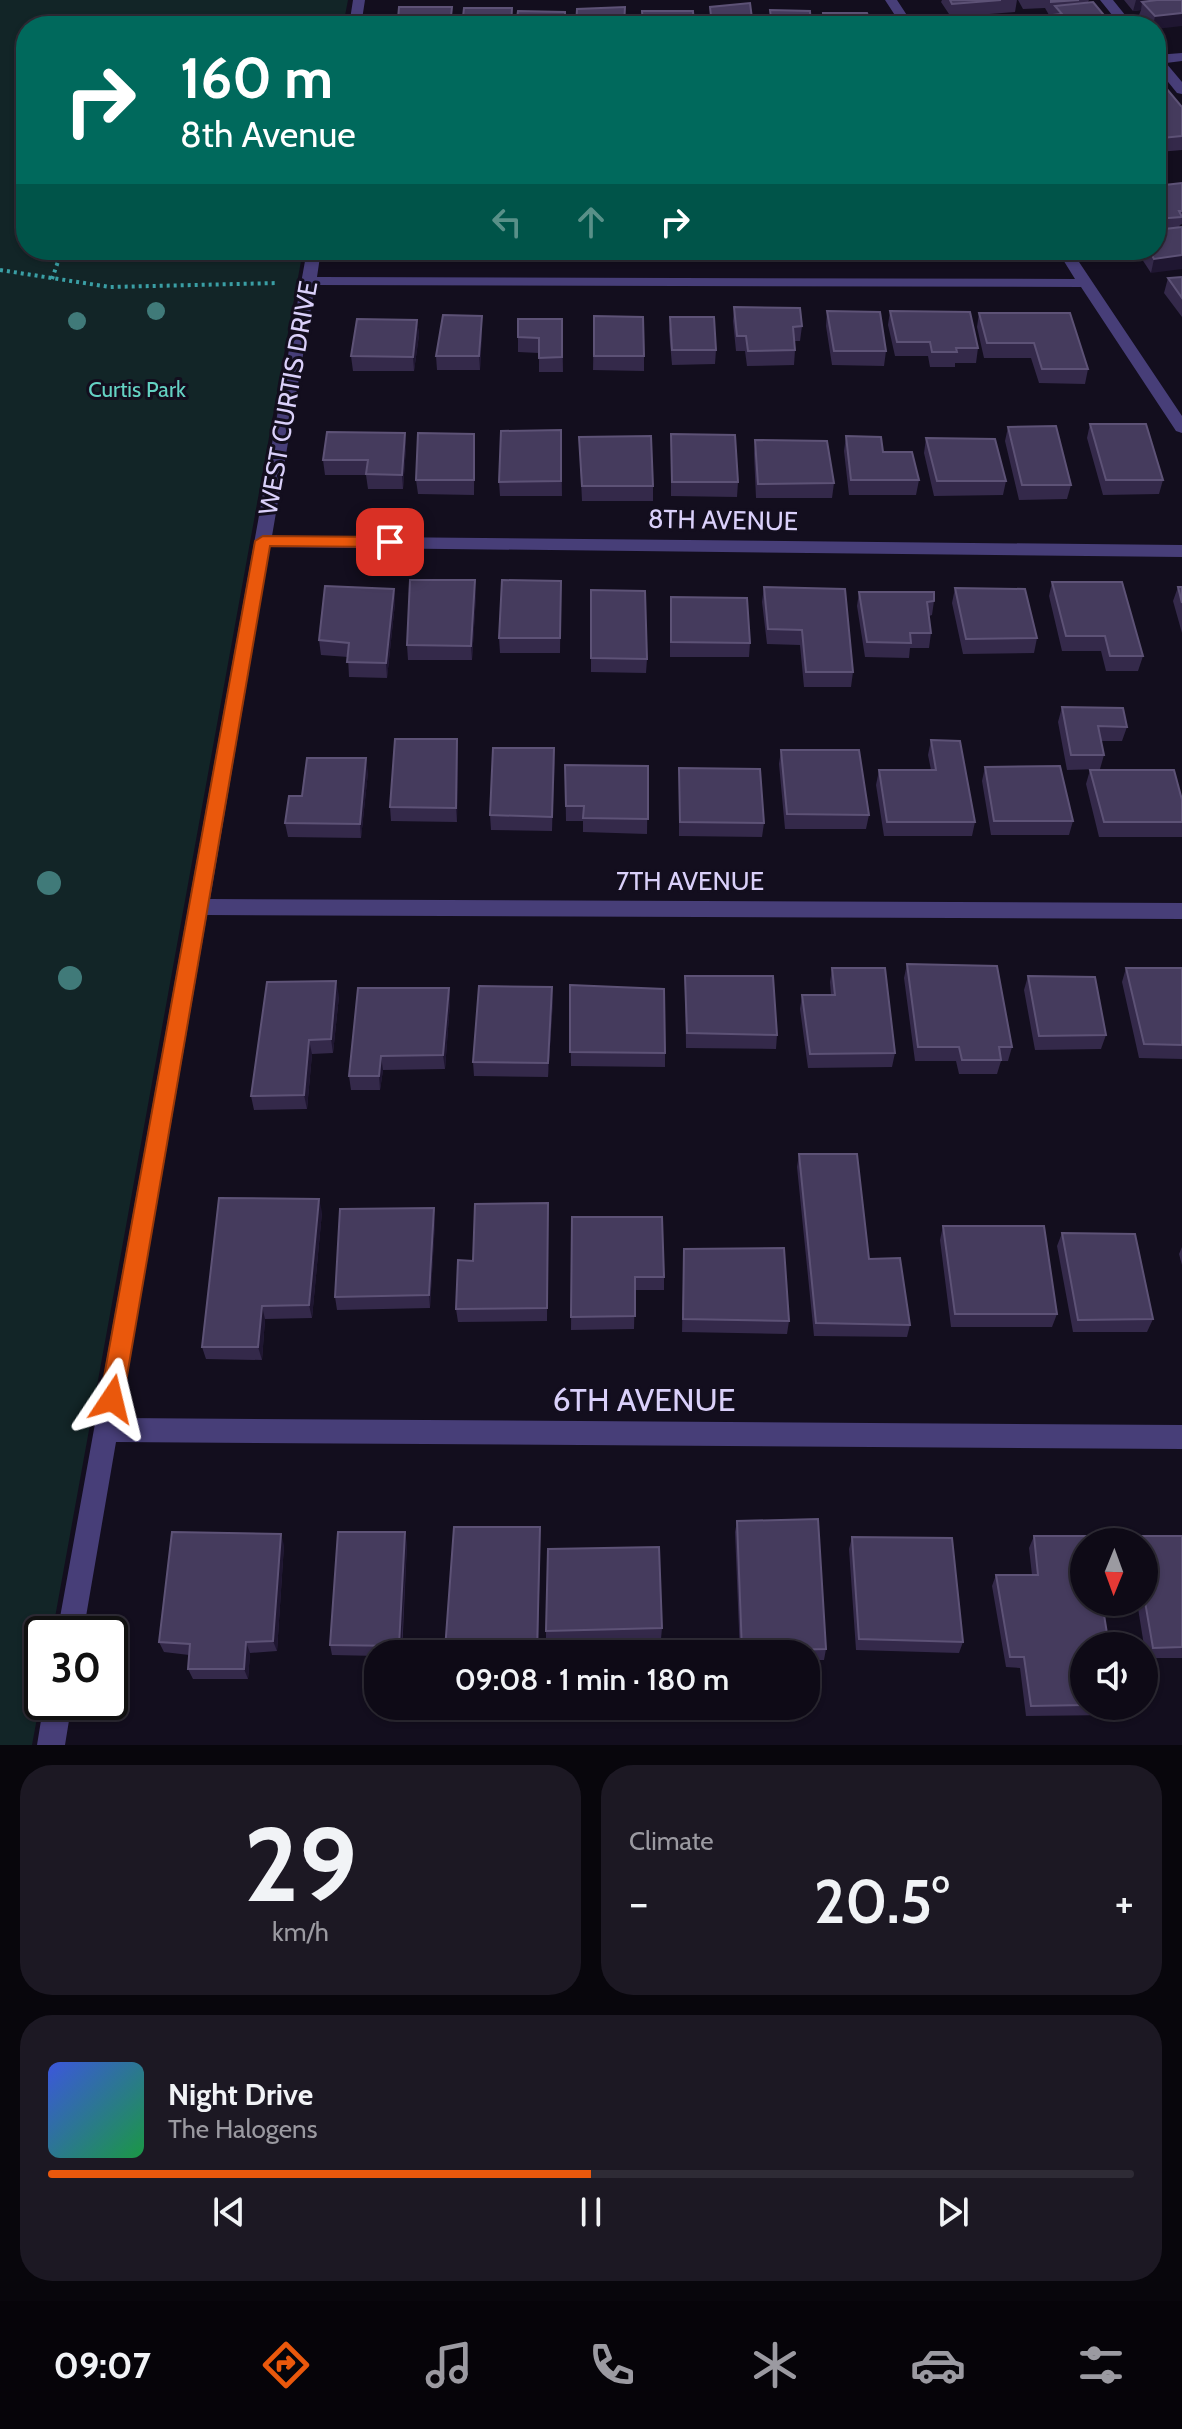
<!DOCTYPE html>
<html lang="en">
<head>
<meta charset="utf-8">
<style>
	:root { --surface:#0e0a16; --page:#1c1823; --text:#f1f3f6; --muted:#9b9aa1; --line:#2e2b35; --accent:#ea580c }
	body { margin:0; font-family:Cabin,sans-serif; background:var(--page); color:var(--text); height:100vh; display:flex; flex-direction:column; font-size:30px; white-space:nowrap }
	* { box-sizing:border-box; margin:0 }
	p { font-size:26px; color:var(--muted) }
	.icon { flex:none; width:44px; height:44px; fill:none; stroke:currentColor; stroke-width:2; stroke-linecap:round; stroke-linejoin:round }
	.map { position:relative; height:1745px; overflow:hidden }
	.panel { display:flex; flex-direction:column; gap:20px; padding:20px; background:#08060c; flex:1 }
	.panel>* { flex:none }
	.hud { position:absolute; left:16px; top:16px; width:1150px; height:244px; border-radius:32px; box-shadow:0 2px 6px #0004,0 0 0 2px var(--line); background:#00695c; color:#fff; overflow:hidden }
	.needle { width:52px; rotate:181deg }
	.controls { position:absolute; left:1070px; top:1528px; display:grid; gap:16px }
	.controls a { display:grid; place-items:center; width:88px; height:88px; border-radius:50%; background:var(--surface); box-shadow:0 2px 6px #0004,0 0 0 2px var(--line); font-size:40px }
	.speed { position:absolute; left:24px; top:1616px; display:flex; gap:16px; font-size:40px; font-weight:700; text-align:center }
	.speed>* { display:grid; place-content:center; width:104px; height:104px; border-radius:50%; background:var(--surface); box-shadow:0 2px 6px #0004,0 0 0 2px var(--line); line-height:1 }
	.speed .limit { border:4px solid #111; border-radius:12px; background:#fff; color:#111 }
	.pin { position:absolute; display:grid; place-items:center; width:68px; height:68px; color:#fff; margin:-34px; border-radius:16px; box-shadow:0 4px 12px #0006 }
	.me { position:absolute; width:88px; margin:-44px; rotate:10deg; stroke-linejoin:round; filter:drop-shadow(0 0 6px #0008) }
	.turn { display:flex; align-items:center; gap:28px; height:168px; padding:0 32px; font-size:36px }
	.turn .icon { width:104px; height:104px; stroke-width:2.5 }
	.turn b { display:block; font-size:56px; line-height:68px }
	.lanes { display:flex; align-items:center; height:76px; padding:0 32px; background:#0003; justify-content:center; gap:40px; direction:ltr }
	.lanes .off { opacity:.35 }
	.big { font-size:60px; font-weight:600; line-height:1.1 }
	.panel .card { flex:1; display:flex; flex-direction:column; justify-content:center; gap:12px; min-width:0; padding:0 28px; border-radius:32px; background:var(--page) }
	.panel .dial { align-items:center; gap:0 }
	.dial b { font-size:104px; line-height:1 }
	.song { display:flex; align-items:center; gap:24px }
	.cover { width:96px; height:96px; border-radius:12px; background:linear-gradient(135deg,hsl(230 70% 55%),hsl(140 70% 35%)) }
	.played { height:8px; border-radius:4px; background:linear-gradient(90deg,var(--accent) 50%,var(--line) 50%) }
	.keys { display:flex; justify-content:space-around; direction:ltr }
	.heat { display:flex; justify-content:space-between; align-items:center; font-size:44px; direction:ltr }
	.panel .tiles { flex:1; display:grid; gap:20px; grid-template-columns:1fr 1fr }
	.card:last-child { grid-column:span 2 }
	.trip { position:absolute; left:364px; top:1640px; width:456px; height:80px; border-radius:32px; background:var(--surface); box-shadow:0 2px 6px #0004,0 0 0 2px var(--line); font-weight:600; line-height:80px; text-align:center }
	.tabs { display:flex; height:128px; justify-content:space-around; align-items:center; background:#060409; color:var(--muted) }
	.tabs .icon { width:56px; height:56px }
	.tabs .on { color:var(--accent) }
	.tabs b { font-size:36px; color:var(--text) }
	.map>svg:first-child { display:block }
</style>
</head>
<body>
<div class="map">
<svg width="1182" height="1745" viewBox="0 0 1182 1745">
	<rect width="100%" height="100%" fill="#130e1e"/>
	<path fill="#122527" d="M0,0H348L343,26H26V250H303L52,1634H42V1691L32,1745H0Z"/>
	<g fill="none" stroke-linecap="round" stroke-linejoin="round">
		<path stroke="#3a9fa5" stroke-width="4" stroke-dasharray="3 4" stroke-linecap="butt" d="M0,270L110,287L278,283
			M52,279L62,250"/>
		<path stroke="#3a9fa5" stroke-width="6" stroke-dasharray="5 7" stroke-linecap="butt" d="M27,1685L35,1640"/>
		<path fill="#473e78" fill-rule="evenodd" d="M353,0H365L361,26H349Z
			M885,0H897L914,26H902Z
			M1100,0H1113L1134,26H1121Z
			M1182,53V61L1166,63L1182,82V94L1177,93L1156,67V55Z
			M307,250H321L317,277L1075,279L1057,250H1071L1182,416V433L1176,431L1081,287L315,285L272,536L1182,545V557L270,547L210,899L1182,903V919L207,915L120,1418L1182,1425V1449L116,1442L83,1634H57Z
			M44,1702H72L65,1745H37Z"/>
	</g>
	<g fill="#407a79">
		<circle cx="156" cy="311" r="9"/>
		<circle cx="77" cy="321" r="9"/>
		<circle cx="49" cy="883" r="12"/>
		<circle cx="70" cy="978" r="12"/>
	</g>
	<path fill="#34294a" d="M942,0H1017L1015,12L951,17L941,2Z
		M1018,0H1089L1088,2L1113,26H1042L1043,16L1054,15H1049L1045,8L1023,9Z
		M1124,0H1182L1156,26H1149L1139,15L1141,10L1133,11Z
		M452,7V26H398V19Z
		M1156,76L1182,107V150L1159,152L1156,149Z
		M1182,183V224L1180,225L1151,273L1136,250H1156V186Z
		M1182,277V317L1164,293L1168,278Z
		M734,307L802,326L800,341H794L795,350L794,365L747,366L745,351H736L733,321Z
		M827,311L886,351L884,366L832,365L826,326Z
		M890,311L978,348L976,363H955V367H930L928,356H895L888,325Z
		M979,313L1088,369L1085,384L1039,383L1031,358H984L977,327Z
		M482,316V331L480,370H437L436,356Z
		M594,316L644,356V371L593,370Z
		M670,317L716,350L715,364L672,365L669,331Z
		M562,319L563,372H539V353L518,352V337Z
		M417,320L419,335L414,371H353L351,356Z
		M1090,424L1163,480L1159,494L1103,495L1087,438Z
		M1008,427L1071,485L1067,499L1019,500L1005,441Z
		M561,430L562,496H500L499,482Z
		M405,433L406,447L403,489H368L366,475H325L323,460Z
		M474,434V495L418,494L416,480Z
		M671,434L738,482L737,497L671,496Z
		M846,436L883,452L919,480L916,495H849L844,451Z
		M579,437L653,486V501H582Z
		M926,438L1006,481L1003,495L934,496L924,453Z
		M755,440L834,483L832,498H756L754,454Z
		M561,581L560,653H500L499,638Z
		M1052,582L1143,656L1138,671H1106L1101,651H1062L1049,596Z
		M764,587L853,672L851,687H804L800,645L767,644L762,602Z
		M1178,587H1182V633L1173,601Z
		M955,588L1037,638L1034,653L963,654L952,603Z
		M394,589L395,603L387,678L349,677L348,657L321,655L319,640Z
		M591,590L647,659L646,673L591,672Z
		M859,592L934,601L932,615L929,616L931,633L929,648H910L909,658L865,657L857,606Z
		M476,595L472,660H408L407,645Z
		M670,612L750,643L749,657H670Z
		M1062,707L1127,727L1122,741H1101L1104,755L1100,769L1067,770L1058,722Z
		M931,740L975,822L972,836H884L876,785L879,770H931L928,755Z
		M554,748L552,831L491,830L490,815Z
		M781,750L869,815L866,829H785L779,764Z
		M458,754L457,822L391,821L390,807Z
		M565,765L648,766L647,834L583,832V821H566Z
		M985,767L1073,821L1069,835H991L982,781Z
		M679,768L764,823L762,837L679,836Z
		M1090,770L1182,800V837H1099L1086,784Z
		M368,772L361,838L288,837L285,823L302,796Z
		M907,964L1012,1047L1008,1061H1001L997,1074H959L956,1061H915L904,978Z
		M832,968L895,1053L892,1067L808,1068L800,1009L802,995H831L830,982Z
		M1126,968H1182V1059L1139,1058L1122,982Z
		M685,976L777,1035L776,1049L686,1048Z
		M1028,976L1106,1035L1101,1049L1035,1050L1024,990Z
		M570,985L665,1053V1067L571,1066Z
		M449,988L450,1002L445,1069L383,1070L380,1090H351L349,1076Z
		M339,996L333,1053L312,1054L307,1109L254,1110L251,1096Z
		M553,1001L548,1077L474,1076L473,1062Z
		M799,1154L869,1259L910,1325L907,1337L814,1336L797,1167Z
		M548,1203L547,1321L458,1322L456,1309L473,1261Z
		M322,1212L312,1318L265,1319L262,1360L206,1359L202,1347Z
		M572,1217L664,1277V1290H635L634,1329L571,1330Z
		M435,1222L430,1308L337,1310L335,1297Z
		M943,1226L1057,1314L1052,1327H951L940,1240Z
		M1062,1233L1153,1319L1147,1332H1073L1057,1246Z
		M1182,1247V1265L1179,1254Z
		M684,1249L789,1321L787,1334L682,1332Z
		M737,1521L826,1649L824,1660H806V1654H740L735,1532Z
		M1034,1536L1084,1646V1706H1117L1112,1715L1026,1716L1020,1668L1006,1667L992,1586L996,1575H1032L1029,1548Z
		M1134,1536H1182V1658H1146L1137,1602H1144V1542H1131Z
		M852,1537L963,1642L959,1653L856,1650L849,1549Z
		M540,1539L538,1654H446L445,1650Z
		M407,1543L402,1654H378V1656L332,1655L330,1645Z
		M284,1545L277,1651L250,1653L248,1679H193L188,1669L189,1655L164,1652L159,1642Z
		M662,1628L661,1639L546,1641V1631Z"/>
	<path fill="#1f1631" d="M1136,0H1182L1142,2L1141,10L1133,11Z
		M452,7V26H450Z
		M1182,13V26L1156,29V26H1153L1155,16Z
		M1182,255V269L1151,273L1154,259Z
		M482,316V331L480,370L479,356Z
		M417,320L419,335L414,371L413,357Z
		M405,433L406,447L403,489L402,475Z
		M474,434L475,449L474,495Z
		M475,580L476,595L472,660L471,646Z
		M394,589L395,603L387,678L386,663Z
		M457,739L458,754L457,822L456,808Z
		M554,748L555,763L552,831V817Z
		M366,758L368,772L361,838L360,824Z
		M336,981L339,996L333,1053L331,1039Z
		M552,987L553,1001L548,1077V1063Z
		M449,988L450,1002L445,1069L443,1055Z
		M309,1040L312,1054L307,1109L304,1095Z
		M381,1056L383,1070L380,1090L379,1076Z
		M319,1199L322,1212L312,1318L309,1305Z
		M434,1208L435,1222L430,1308L429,1295Z
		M262,1306L265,1319L262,1360L258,1347Z
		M405,1532L407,1543L401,1654L399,1646Z
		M281,1534L284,1545L277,1651L273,1641Z
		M246,1642L250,1653L248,1679L244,1669Z"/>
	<path fill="#453b5d" stroke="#5d5276" stroke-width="2" d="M950,0H1001L952,4Z
		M1051,0H1079L1051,2Z
		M1157,0H1182V13L1155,16L1142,2Z
		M1093,2L1113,26H1051L1043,16L1062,14L1055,6Z
		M750,3L753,26H712L710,7Z
		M399,7H452L450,26H422L423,20L398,19Z
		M625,7L624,26H576L577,9Z
		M464,8H512L511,26H462Z
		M770,10L810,11L811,26H772Z
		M518,11L565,12V26H516Z
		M642,11H693L694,26H643Z
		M823,13H867L872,26H824Z
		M1033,17L1039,26H971L968,22Z
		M1156,76L1182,107V136L1162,138L1156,131Z
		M1182,183V211H1179L1182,217L1156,219V186Z
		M1182,227V255L1154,259L1149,250H1156V230Z
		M1182,277V298L1168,278Z
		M734,307L800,308L802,326L793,327L795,350L748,351L746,336H737Z
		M827,311L880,312L886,351H834Z
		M890,311L970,312L978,348H956L957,352H932L930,342H897Z
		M979,313H1070L1088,369H1042L1034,343H987Z
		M443,315L482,316L479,356H436Z
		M594,316L643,317L644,356H594Z
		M670,317H714L716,350H672Z
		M357,319L417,320L413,357L351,356Z
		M518,319H562V357L539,358V338L518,337Z
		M1090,424H1146L1163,480H1106Z
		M1056,426L1071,485H1022L1008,427Z
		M561,430V481L499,482L501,431Z
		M327,432L405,433L402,475L366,474L368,460H323Z
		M418,433L474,434V480H416Z
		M671,434L735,435L738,482H672Z
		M651,436L653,486H582L579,437Z
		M846,436L881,437L883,452H912L919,480H851Z
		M926,438L995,439L1006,481H937Z
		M755,440L827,441L834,483L758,484Z
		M410,580H475L471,646L407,645Z
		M502,580L561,581L560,638H499Z
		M1052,582H1122L1143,656H1110L1105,636H1066Z
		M325,586L394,589L386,663L347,662L349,643L319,640Z
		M764,587L845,589L853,672H806L802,630L768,629Z
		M1178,587H1182V603Z
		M955,588L1025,589L1037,638L966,639Z
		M591,590L645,591L647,659L591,658Z
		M859,592H934V601L927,602L931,633H910L911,643L867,642Z
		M671,597L747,598L750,643L671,642Z
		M1062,707L1123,708L1127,727L1098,726L1104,755H1071Z
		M395,739H457L456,808L390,807Z
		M931,740L960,741L975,822H887L879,770H936Z
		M493,748H554L552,817L490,815Z
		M781,750H859L869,815L787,814Z
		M307,758H366L360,824L285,823L289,796H302Z
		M565,765L648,766V819L583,818L584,806H566Z
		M1060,766L1073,821H994L985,767Z
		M679,768L760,769L764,823L680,822Z
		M1090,770H1174L1182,800V822H1104Z
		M907,964L997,966L1012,1047H999L1001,1060H962L959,1047H918Z
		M832,968H885L895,1053L810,1054L802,995H835Z
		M1126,968H1182V1045L1144,1044Z
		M685,976H773L777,1035L687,1033Z
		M1028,976L1095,977L1106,1035L1039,1036Z
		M336,981L331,1039L309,1040L304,1095L251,1096L267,982Z
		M570,985L664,989L665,1053L570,1052Z
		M479,986L552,987L548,1063L473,1062Z
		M358,988H449L443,1055L381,1056L379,1076H349Z
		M799,1154H857L869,1259L900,1258L910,1325L816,1323Z
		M219,1198L319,1199L309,1305L262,1306L258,1347H202Z
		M548,1203L547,1308L456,1309L458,1260L473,1261L475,1204Z
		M434,1208L429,1295L335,1297L340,1209Z
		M572,1217H662L664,1277H635V1316L571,1317Z
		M943,1226H1044L1057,1314H955Z
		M1062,1233L1135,1234L1153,1319L1078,1320Z
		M784,1248L789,1321L683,1319L684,1249Z
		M818,1519L826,1649L742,1651L737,1521Z
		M454,1527H540L537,1653L445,1650Z
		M172,1532L281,1534L273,1641L246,1642L244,1669H188L190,1644L159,1642Z
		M338,1532H405L399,1646L330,1645Z
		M1034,1536H1092L1093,1542H1084V1602H1102L1109,1646H1084V1705L1031,1706L1024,1657H1010L996,1575H1038Z
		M1134,1536H1182V1647L1153,1648L1144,1596V1542H1135Z
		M852,1537L952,1538L963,1642L859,1639Z
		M659,1547L662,1628L546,1631L548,1549Z"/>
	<path fill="#ea580c" stroke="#983908" stroke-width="2" d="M263,536L390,537L398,542L390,547L270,546L123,1399L120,1407L112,1410L104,1407L100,1399L255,541Z"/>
	<g text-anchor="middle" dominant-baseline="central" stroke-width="6" stroke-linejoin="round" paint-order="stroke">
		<g font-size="22" fill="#64d2c3" stroke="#130e1e">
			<text x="137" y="389">Curtis Park</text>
		</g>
		<g font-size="26" fill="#dad0fa" stroke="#130e1e">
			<text transform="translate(288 398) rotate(-80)">WEST CURTIS DRIVE</text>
			<text transform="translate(723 520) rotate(1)">8TH AVENUE</text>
			<text x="690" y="881">7TH AVENUE</text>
		</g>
		<g font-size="32" fill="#dad0fa" stroke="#130e1e">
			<text x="644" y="1399">6TH AVENUE</text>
		</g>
	</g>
</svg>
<div class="controls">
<a><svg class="needle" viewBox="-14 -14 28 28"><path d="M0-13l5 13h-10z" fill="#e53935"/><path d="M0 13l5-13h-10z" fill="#9b9aa1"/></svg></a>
<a><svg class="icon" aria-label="sound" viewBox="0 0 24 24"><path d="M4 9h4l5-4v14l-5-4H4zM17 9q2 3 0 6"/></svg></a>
</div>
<div class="speed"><div class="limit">30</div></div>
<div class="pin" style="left:390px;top:542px;background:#d93025"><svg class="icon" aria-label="arrive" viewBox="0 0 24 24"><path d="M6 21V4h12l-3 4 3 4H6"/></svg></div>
<svg class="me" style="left:112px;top:1399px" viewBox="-20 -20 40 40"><path d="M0-17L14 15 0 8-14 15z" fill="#ea580c" stroke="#fff" stroke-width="4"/></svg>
<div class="trip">09:08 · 1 min · 180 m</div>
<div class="hud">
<div class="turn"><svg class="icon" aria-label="right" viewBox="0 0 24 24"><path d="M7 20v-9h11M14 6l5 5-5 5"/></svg><div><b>160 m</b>8th Avenue</div></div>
<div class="lanes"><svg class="icon off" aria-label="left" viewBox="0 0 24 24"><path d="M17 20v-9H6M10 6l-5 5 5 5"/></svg><svg class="icon off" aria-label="ahead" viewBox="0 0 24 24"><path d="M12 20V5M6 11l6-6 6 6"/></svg><svg class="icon" aria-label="right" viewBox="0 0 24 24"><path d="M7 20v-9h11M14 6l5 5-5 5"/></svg></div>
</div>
</div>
<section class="panel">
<div class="tiles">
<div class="card dial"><b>29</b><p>km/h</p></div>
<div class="card"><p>Climate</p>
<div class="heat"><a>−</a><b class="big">20.5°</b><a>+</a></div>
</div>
<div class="card">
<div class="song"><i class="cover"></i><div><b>Night Drive</b><p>The Halogens</p></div></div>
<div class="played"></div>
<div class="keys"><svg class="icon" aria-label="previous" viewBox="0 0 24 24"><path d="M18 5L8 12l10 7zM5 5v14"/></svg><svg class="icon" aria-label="pause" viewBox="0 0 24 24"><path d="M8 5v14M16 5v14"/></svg><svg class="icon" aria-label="next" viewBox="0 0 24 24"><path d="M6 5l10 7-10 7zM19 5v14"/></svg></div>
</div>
</div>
</section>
<nav class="tabs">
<b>09:07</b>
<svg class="icon on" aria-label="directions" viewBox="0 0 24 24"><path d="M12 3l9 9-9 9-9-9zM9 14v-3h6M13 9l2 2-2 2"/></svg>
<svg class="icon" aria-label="music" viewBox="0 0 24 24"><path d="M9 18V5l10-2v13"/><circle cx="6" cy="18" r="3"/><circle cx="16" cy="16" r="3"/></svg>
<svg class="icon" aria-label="phone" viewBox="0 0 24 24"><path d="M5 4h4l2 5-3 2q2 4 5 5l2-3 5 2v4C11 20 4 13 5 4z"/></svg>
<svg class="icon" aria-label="climate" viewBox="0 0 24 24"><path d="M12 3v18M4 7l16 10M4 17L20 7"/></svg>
<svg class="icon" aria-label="car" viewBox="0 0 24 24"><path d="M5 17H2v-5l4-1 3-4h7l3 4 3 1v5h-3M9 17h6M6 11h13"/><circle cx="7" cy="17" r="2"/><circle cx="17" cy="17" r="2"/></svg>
<svg class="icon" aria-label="filters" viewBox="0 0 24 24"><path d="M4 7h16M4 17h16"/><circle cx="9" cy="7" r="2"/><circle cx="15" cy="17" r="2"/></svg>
</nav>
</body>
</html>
